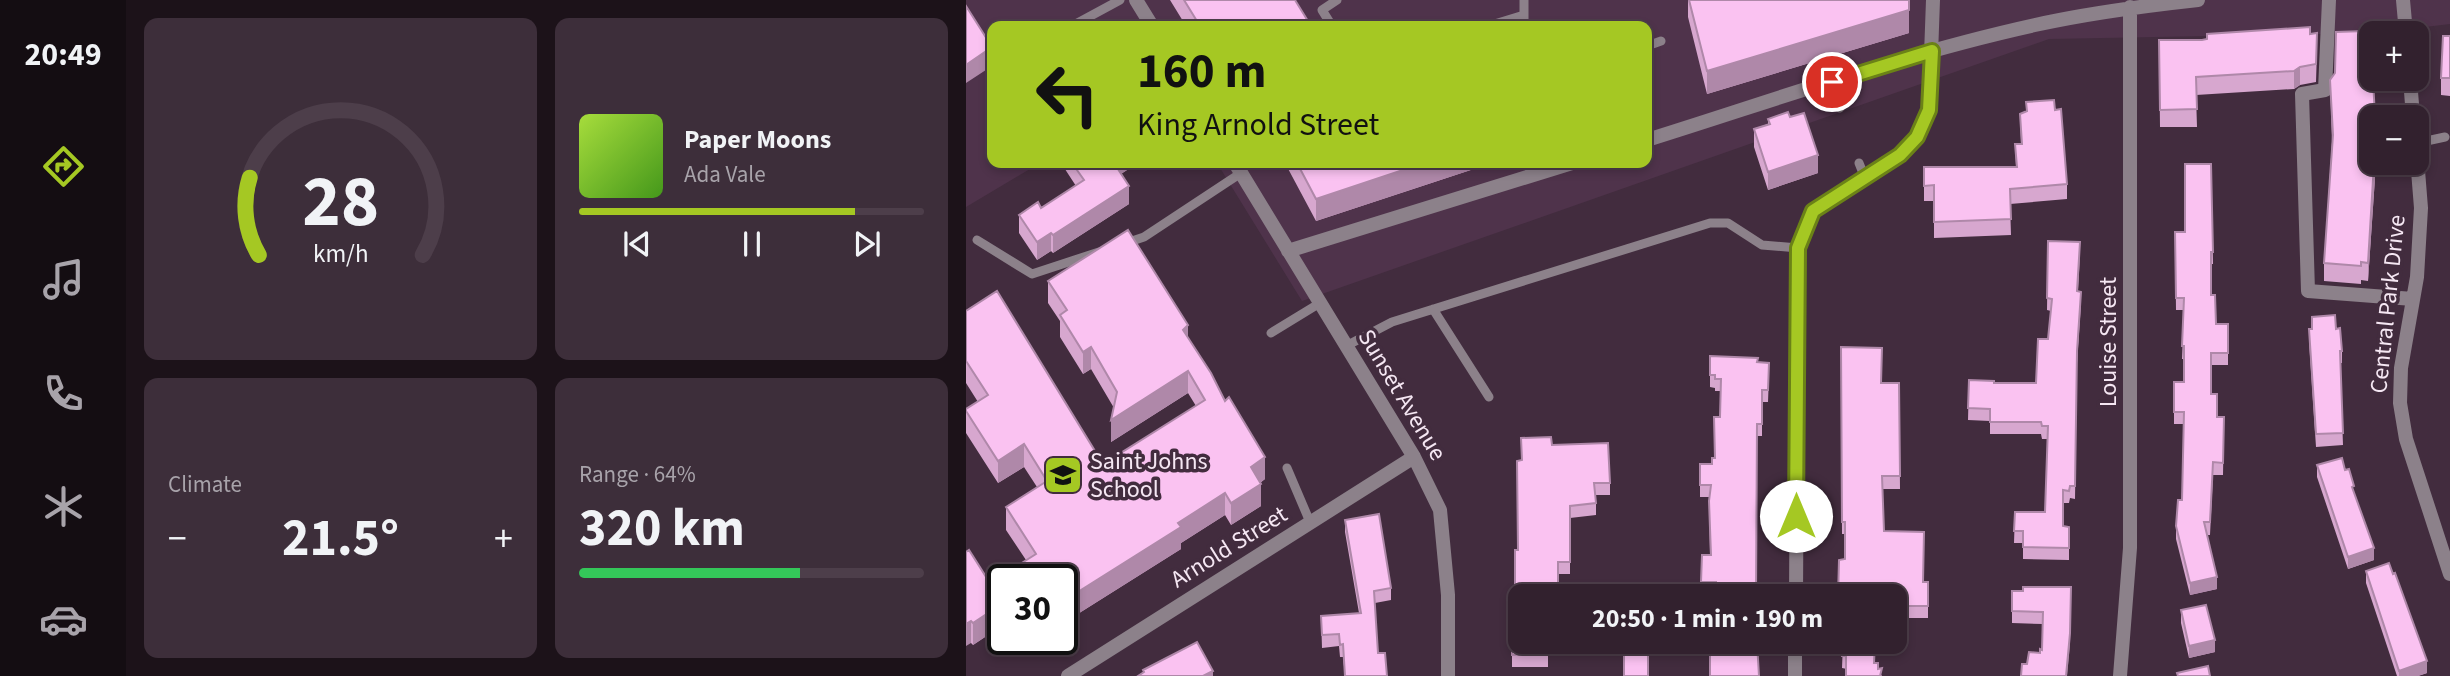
<!DOCTYPE html>
<html lang="en">
<head>
<meta charset="utf-8">
<style>
	:root { --surface:#32212e; --page:#3d2e3a; --text:#f1f3f6; --muted:#a8a3aa; --line:#4d3e4a; --accent:#a5c823 }
	body { margin:0; font-family:"Source Sans 3",sans-serif; background:var(--page); color:var(--text); height:100vh; display:flex; flex-direction:column; font-size:26px; white-space:nowrap }
	* { box-sizing:border-box; margin:0 }
	p { font-size:23px; color:var(--muted) }
	.icon { flex:none; width:38px; height:38px; fill:none; stroke:currentColor; stroke-width:2; stroke-linecap:round; stroke-linejoin:round }
	.map { position:relative; flex:1; overflow:hidden }
	.side { display:flex; flex-direction:column; gap:18px; padding:18px; background:#1c1219; width:840px }
	.side>* { flex:none }
	.guide { position:absolute; left:21px; top:21px; width:665px; height:147px; border-radius:14px; box-shadow:0 4px 10px #0003,0 0 0 2px var(--line); background:#a5c823; color:#111; overflow:hidden }
	.tools { position:absolute; left:1393px; top:21px; display:grid; gap:14px }
	.tools a { display:grid; place-items:center; width:70px; height:70px; border-radius:14px; background:var(--surface); box-shadow:0 4px 10px #0003,0 0 0 2px var(--line); font-size:35px }
	.speed { position:absolute; left:21px; top:564px; display:flex; gap:14px; font-size:35px; font-weight:700; text-align:center }
	.speed>* { display:grid; place-content:center; width:91px; height:91px; border-radius:50%; background:var(--surface); box-shadow:0 4px 10px #0003,0 0 0 2px var(--line); line-height:1 }
	.speed .limit { border:4px solid #111; border-radius:10px; background:#fff; color:#111 }
	.pin { position:absolute; display:grid; place-items:center; width:60px; height:60px; color:#fff; margin:-30px; border:4px solid #fff; border-radius:50%; box-shadow:0 2px 7px #0007 }
	.me { position:absolute; width:77px; margin:-38px; rotate:0deg; stroke-linejoin:round; filter:drop-shadow(0 0 5px #0008) }
	.turn { display:flex; align-items:center; gap:24px; height:147px; padding:0 35px; font-size:32px }
	.turn .icon { width:91px; height:91px; stroke-width:2.5 }
	.turn b { display:block; font-size:49px; line-height:60px }
	.big { font-size:52px; font-weight:700; line-height:1.1 }
	.side .tile { flex:1; display:flex; flex-direction:column; justify-content:center; gap:10px; min-width:0; padding:0 24px; border-radius:14px; background:var(--page) }
	.side .dial { align-items:center; gap:0 }
	.dial svg { height:182px; overflow:visible; fill:none; stroke:var(--line); stroke-width:7; stroke-linecap:round; text-anchor:middle }
	.dial text { fill:var(--text); stroke:none }
	.song { display:flex; align-items:center; gap:21px }
	.cover { width:84px; height:84px; border-radius:10px; background:linear-gradient(135deg,hsl(80 70% 55%),hsl(100 70% 35%)) }
	.played { height:7px; border-radius:4px; background:linear-gradient(90deg,var(--accent) 80%,var(--line) 80%) }
	.keys { display:flex; justify-content:space-around; direction:ltr }
	.heat { display:flex; justify-content:space-between; align-items:center; font-size:38px; direction:ltr }
	.charge { height:10px; border-radius:5px; background:linear-gradient(90deg,#34c759 64%,var(--line) 0) }
	.side .tiles { flex:1; display:grid; gap:18px; grid-template-columns:repeat(2,1fr) }
	.trip { position:absolute; left:542px; top:584px; width:399px; height:70px; border-radius:14px; background:var(--surface); box-shadow:0 4px 10px #0003,0 0 0 2px var(--line); font-weight:700; line-height:70px; text-align:center }
	main { display:flex; flex:1; min-height:0 }
	.menu { display:flex; flex-direction:column; width:126px; justify-content:space-around; align-items:center; background:#140d12; color:var(--muted) }
	.menu .icon { width:49px; height:49px }
	.menu .selected { color:var(--accent) }
	.menu b { font-size:32px; color:var(--text) }
	.map>svg:first-child { display:block }
</style>
</head>
<body>
<main>
<nav class="menu">
<b>20:49</b>
<svg class="icon selected" aria-label="directions" viewBox="0 0 24 24"><path d="M12 3l9 9-9 9-9-9zM9 14v-3h6M13 9l2 2-2 2"/></svg>
<svg class="icon" aria-label="music" viewBox="0 0 24 24"><path d="M9 18V5l10-2v13"/><circle cx="6" cy="18" r="3"/><circle cx="16" cy="16" r="3"/></svg>
<svg class="icon" aria-label="phone" viewBox="0 0 24 24"><path d="M5 4h4l2 5-3 2q2 4 5 5l2-3 5 2v4C11 20 4 13 5 4z"/></svg>
<svg class="icon" aria-label="climate" viewBox="0 0 24 24"><path d="M12 3v18M4 7l16 10M4 17L20 7"/></svg>
<svg class="icon" aria-label="car" viewBox="0 0 24 24"><path d="M5 17H2v-5l4-1 3-4h7l3 4 3 1v5h-3M9 17h6M6 11h13"/><circle cx="7" cy="17" r="2"/><circle cx="17" cy="17" r="2"/></svg>
</nav>
<section class="side">
<div class="tiles">
<div class="tile dial"><svg viewBox="0 0 100 80">
<path d="M14 69A42 42 0 1 1 86 69"/>
<path d="M14 69A42 42 0 0 1 10 35" stroke="#a5c823"/>
<text x="50" y="56" font-size="32" font-weight="700">28</text>
<text x="50" y="72" font-size="11">km/h</text>
</svg></div>
<div class="tile">
<div class="song"><i class="cover"></i><div><b>Paper Moons</b><p>Ada Vale</p></div></div>
<div class="played"></div>
<div class="keys"><svg class="icon" aria-label="previous" viewBox="0 0 24 24"><path d="M18 5L8 12l10 7zM5 5v14"/></svg><svg class="icon" aria-label="pause" viewBox="0 0 24 24"><path d="M8 5v14M16 5v14"/></svg><svg class="icon" aria-label="next" viewBox="0 0 24 24"><path d="M6 5l10 7-10 7zM19 5v14"/></svg></div>
</div>
<div class="tile"><p>Climate</p>
<div class="heat"><a>−</a><b class="big">21.5°</b><a>+</a></div>
</div>
<div class="tile"><p>Range · 64%</p><b class="big">320 km</b><div class="charge"></div></div>
</div>
</section>
<div class="map">
<svg width="1484" height="676" viewBox="0 0 1484 676">
	<rect width="100%" height="100%" fill="#422c3e"/>
	<path fill="#4f334b" d="M0,0H1484V24L1409,33L1083,39L336,301L251,163H681V26H26V163H74L0,207Z"/>
	<g fill="none" stroke-linecap="round" stroke-linejoin="round">
		<path stroke="#8c818a" stroke-width="9" d="M106,26L154,0
			M366,26L356,10L371,0
			M522,26L558,15
			M558,26V0
			M681,46L695,41
			M866,82L874,108
			M1451,143L1479,137
			M893,163L899,178
			M11,240L66,274L133,252
			M160,243L178,237L275,173
			M467,309L523,397
			M305,333L354,303
			M380,346L426,322L744,223H762L796,245L832,248
			M321,468L344,522"/>
		<path stroke="#8c818a" stroke-width="14" d="M170,0L186,26
			M1363,0L1359,90L1336,94L1342,291L1447,299
			M1437,0L1440,33
			M1444,79L1447,117
			M681,140C809,100 937,54 1069,25C1123,13 1177,6 1232,0
			M1451,158L1455,208L1451,277L1435,368L1434,403L1440,439L1484,574
			M269,163L448,457L474,510L482,595V676
			M322,251L606,163
			M830,597L832,248L847,211L934,155L951,137L963,110L967,0
			M102,676L448,457
			M829,676V642
			M1154,676L1164,548V7"/>
	</g>
	<path fill="#d7a7cf" d="M204,0H329L345,26H220Z
		M722,0H943V33L741,94L722,17Z
		M1344,34L1351,51L1350,82L1334,85L1328,89L1230,95L1231,127H1194L1193,40H1236Z
		M1484,36V96L1475,95V78Z
		M1364,80L1405,163H1410L1402,281L1395,280V284L1358,281V263L1366,142Z
		M1060,102L1089,110L1101,184V199L1044,204L1045,235L968,238V201H958V167H1050L1049,144H1055L1054,114L1060,111Z
		M802,119L852,173L802,190L788,147V129L802,124Z
		M95,163H161V170L155,174L163,204L87,253L85,251L71,260L53,233V215L75,208L110,186Z
		M319,163H526L350,221Z
		M1245,164L1247,264H1245V295L1250,324H1262V365H1245V394L1251,417H1258L1257,475H1247L1244,535H1241L1251,589L1224,595L1210,539V526L1216,500L1218,424H1208V382H1218V359H1216L1218,310H1210L1209,232H1219Z
		M1082,241L1114,254L1112,291L1115,304L1111,363L1109,499L1104,498L1103,503H1097V526L1103,527V560L1057,559V543H1048L1049,512H1079L1082,439H1076L1075,434H1024V421L1002,420L1003,380L1028,383H1070L1082,339L1085,311L1081,310Z
		M82,281L222,337L299,479L294,483L295,506L265,525L259,515L215,543V549L99,622L96,618V579H37L24,644L19,637L7,645L5,643L0,552L24,583L60,560L40,530V507L71,487L58,467L32,483L0,433V409L12,402L0,383V311L137,464L230,406L222,393L145,442L148,408L125,369L117,374L94,337V321L82,303Z
		M1346,317L1370,329L1376,351V363H1374L1377,445L1350,447L1343,341V329H1346Z
		M875,347L916,383H933L934,489H916L918,531L957,582H962V618H929V597L879,559V534H876Z
		M744,356L792,362L803,375L802,402H796V436H791L750,594H735L736,555H744L743,497H734V464H746L748,458L754,417L755,391H749V388L744,387Z
		M586,445L644,483V495H630V515L604,518V574H592L555,642H592V648L582,647V667H546V628H549L552,550Z
		M1351,465L1379,470L1388,493L1408,560L1382,569L1351,477Z
		M379,520L425,588V600L409,603L412,653L421,676H379L377,657H374L373,646L356,648L355,616L393,613L379,532Z
		M1400,571L1461,673L1452,676H1431L1400,583Z
		M1057,587L1104,645L1061,664L1076,650L1077,624L1046,623V591H1057Z
		M1215,610L1249,652L1223,658L1215,623Z
		M740,642H791L740,652Z
		M877,642L908,663L916,676L876,668Z"/>
	<path fill="#af88a9" d="M943,10V33L741,94V71Z
		M26,48V66L0,83V65Z
		M1334,67V85L1328,89V71Z
		M852,155V173L802,190V172Z
		M147,163H161V170L147,179Z
		M458,163H526L350,221V199Z
		M1408,163H1410L1402,281V263Z
		M163,186V204L87,253V235Z
		M85,233V251L71,260V242Z
		M1115,292L1111,363L1109,499L1111,351Z
		M222,325V347L217,330Z
		M125,347V369L117,374V352Z
		M222,371V393L145,442V420Z
		M58,444V467L32,483V461Z
		M299,457V479L285,489V467Z
		M295,484V506L265,525V503Z
		M259,493V515L215,543V549L99,622V600L212,523Z
		M1408,548V560L1382,569V557Z
		M1251,577V589L1224,595V583Z
		M1105,599L1104,645L1101,676H1100Z
		M37,604V636L24,644V622Z
		M19,615V637L7,645V623Z
		M5,621V643L0,646V624Z
		M1249,640V652L1223,658V646Z
		M1461,661V673L1452,676H1433V671Z
		M247,671V676H237Z"/>
	<path fill="#fac2f1" stroke="#af88a9" stroke-width="2" d="M218,0H329L345,26H234Z
		M723,0H943V10L741,71Z
		M0,6L26,47L0,65Z
		M1344,27V34L1351,33L1350,64L1334,67L1328,71L1230,77L1231,109L1194,110L1193,40H1236L1241,39V34Z
		M1399,31L1400,36H1405V79H1407L1409,117H1405V163H1408L1402,263L1395,262V266L1358,263L1367,135L1364,80L1369,73L1370,32Z
		M1477,36H1484V78H1475Z
		M1088,100L1089,110L1095,109L1101,184L1044,189L1045,219L968,222V185L958,186V167H1051L1049,144H1056L1054,114L1061,111L1060,102Z
		M822,112L824,117L838,113L852,155L802,172L788,129L804,124L802,119Z
		M106,163H148L163,186L87,235L85,233L71,242L53,215L72,202L75,208L118,180Z
		M331,163H458L350,199Z
		M1219,164H1245L1247,252H1245V295H1249L1250,324H1262V353H1245V394H1251V417H1258L1257,463L1247,462L1244,522H1238L1251,577L1224,583L1210,526L1212,500H1216L1218,412H1208V382H1218V346H1216L1218,298H1210L1209,232H1219Z
		M162,230L222,325L217,330L245,373L259,401L263,397L299,457L285,467L295,484L265,503L259,493L212,523L215,527L99,600L96,596V579H86L83,575L75,579H37V604L36,605L37,613L24,622L19,615L7,623L5,621L0,624V552L3,550L24,583L70,554L40,507L81,481L58,444L32,461L0,411V409L22,395L0,361V311L31,291L137,464L239,400L222,371L145,420L151,392L125,347L117,352L94,315L101,310L82,281Z
		M1082,241L1114,242L1111,291L1115,292L1111,351L1109,486H1104L1103,491L1097,490V526L1103,527V548L1057,547V531H1048L1049,512H1079L1082,426H1076L1075,422H1024V409L1002,408L1003,380L1028,381V383H1070L1072,339H1082L1086,299L1081,298Z
		M1369,315L1370,329L1374,328L1376,351H1374L1377,433L1350,434L1343,329H1346V317Z
		M875,347L916,348L915,383H933L934,476H916L918,531L958,532L957,582H962V606H929V597H872L873,560L879,559V522H876Z
		M744,356L792,358L791,362L803,363L802,390H796V424H791L790,597H750V582H735L736,555H745L743,501L745,485H734V464H746V458H749L748,417H754L755,379H749V375H744Z
		M585,437L586,445L642,443L644,483H628L630,503L604,506V562H592V597H555V642H582V654L546,655V628H549V550H552L551,461L556,460L555,438Z
		M1376,458L1379,470L1383,469L1388,486L1386,487L1408,548L1382,557L1351,465Z
		M413,514L425,588L408,591L412,653H419L421,676H379L377,644L374,645L373,634L356,635L355,616L395,613L379,520Z
		M1423,563L1427,574L1429,573L1461,661L1433,671L1400,571Z
		M1057,587H1105L1104,633L1100,676H1055L1056,664H1061L1063,652L1074,653V649L1076,650L1077,612L1046,611V591H1057Z
		M1240,605L1249,640L1223,646L1215,610Z
		M231,642L247,671L237,676H172L178,672L177,670Z
		M744,642H791L793,676H744Z
		M877,642H909L908,663H912V669L916,668L914,676H880V656H876Z
		M658,653H682V676H658Z
		M1242,666L1244,676H1212L1211,673Z"/>
	<g fill="none" stroke-linecap="round" stroke-linejoin="round">
		<defs>
			<path id="route" d="M830,516L832,248L847,211L934,155L951,137L963,110L966,51L866,82"/>
		</defs>
		<use href="#route" stroke="#6b8217" stroke-width="18"/>
		<use href="#route" stroke="#a5c823" stroke-width="12"/>
	</g>
	<defs>
		<symbol id="school-square" viewBox="-11 -11 22 22"><rect x="-9" y="-9" width="18" height="18" rx="4" fill="#a5c823" stroke="#422c3e"/><path d="M0-5L7-2L0 1L-7-2ZM-4 1L0 2.5L4 1V4Q0 6-4 4Z" fill="#111"/></symbol>
	</defs>
	<g fill-rule="evenodd">
		<use href="#school-square" x="75" y="453" width="44" height="44"/>
	</g>
	<g text-anchor="middle" dominant-baseline="central" stroke-width="7" stroke-linejoin="round" paint-order="stroke">
		<g font-size="24" fill="#f5e7f3" stroke="#422c3e">
			<text transform="translate(1422 304) rotate(-84)">Central Park Drive</text>
			<text transform="translate(1142 342) rotate(-90)">Louise Street</text>
			<text transform="translate(436 395) rotate(59)">Sunset Avenue</text>
			<text transform="translate(263 547) rotate(-32)">Arnold Street</text>
		</g>
		<g font-size="24" fill="#f5e7f3" stroke="#422c3e" text-anchor="start">
			<text x="124" y="461">Saint Johns<tspan x="124" dy="28">School</tspan></text>
		</g>
	</g>
</svg>
<div class="tools">
<a>+</a>
<a>−</a>
</div>
<div class="speed"><div class="limit">30</div></div>
<div class="pin" style="left:866px;top:82px;background:#d93025"><svg class="icon" aria-label="arrive" viewBox="0 0 24 24"><path d="M6 21V4h12l-3 4 3 4H6"/></svg></div>
<svg class="me" style="left:830px;top:516px" viewBox="-20 -20 40 40"><circle r="19" fill="#fff"/><path d="M0-13L10 11 0 6-10 11z" fill="#a5c823"/></svg>
<div class="trip">20:50 · 1 min · 190 m</div>
<div class="guide">
<div class="turn"><svg class="icon" aria-label="left" viewBox="0 0 24 24"><path d="M17 20v-9H6M10 6l-5 5 5 5"/></svg><div><b>160 m</b>King Arnold Street</div></div>
</div>
</div>
</main>
</body>
</html>
